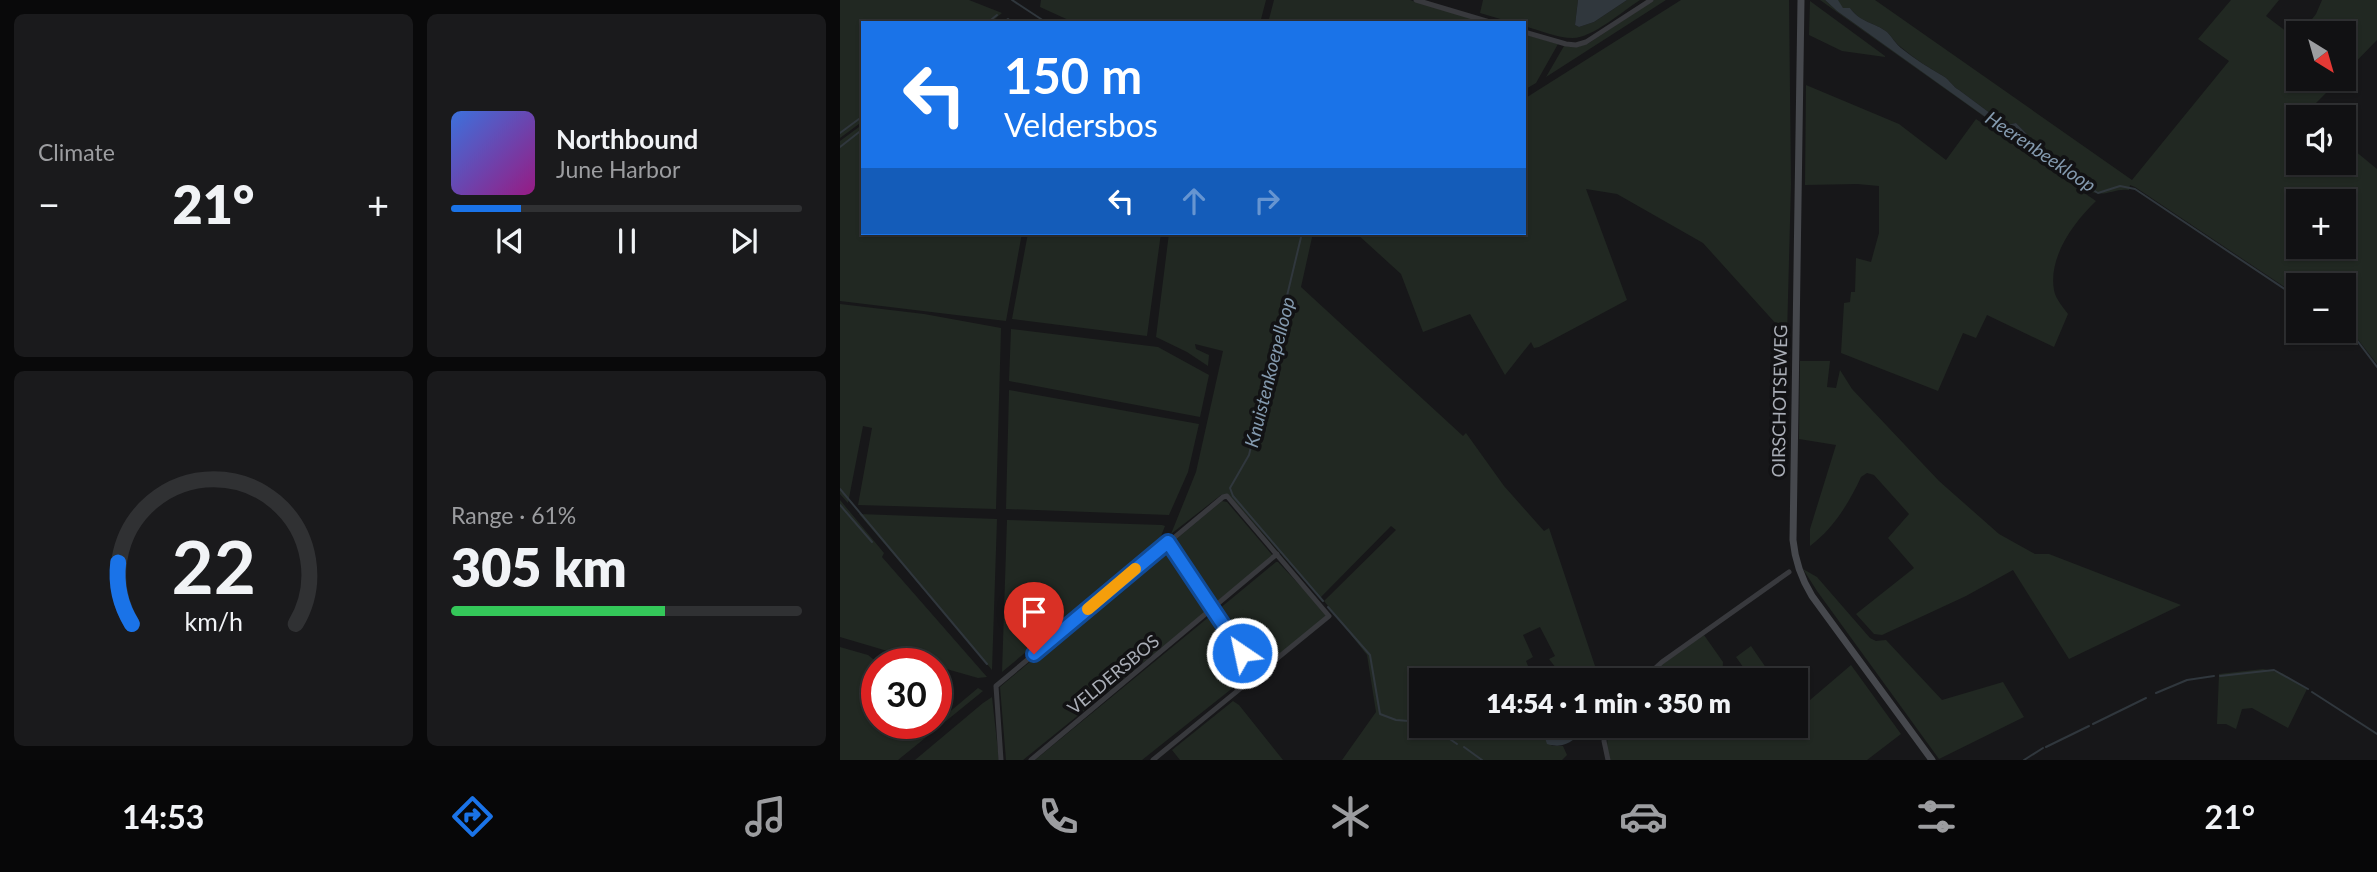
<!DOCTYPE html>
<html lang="en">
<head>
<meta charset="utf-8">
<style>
	:root { --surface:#111113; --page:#1a1a1c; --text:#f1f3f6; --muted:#9c9da0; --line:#303133; --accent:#1a73e8 }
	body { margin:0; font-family:Lato,sans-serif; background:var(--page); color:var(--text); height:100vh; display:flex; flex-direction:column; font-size:26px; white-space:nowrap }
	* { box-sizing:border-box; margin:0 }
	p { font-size:23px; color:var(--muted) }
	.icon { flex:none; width:38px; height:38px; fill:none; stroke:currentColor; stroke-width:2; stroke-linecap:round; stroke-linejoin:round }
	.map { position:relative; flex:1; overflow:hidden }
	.side { display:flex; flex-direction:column; gap:14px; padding:14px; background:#09090a; width:840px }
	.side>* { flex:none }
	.guide { position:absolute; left:21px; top:21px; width:665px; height:214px; border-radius:0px; box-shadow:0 2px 5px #0004,0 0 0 2px var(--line); background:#1a73e8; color:#fff; overflow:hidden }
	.needle { width:46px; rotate:143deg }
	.buttons { position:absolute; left:1446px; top:21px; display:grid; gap:14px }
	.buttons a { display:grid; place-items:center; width:70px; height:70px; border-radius:0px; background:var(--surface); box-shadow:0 2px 5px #0004,0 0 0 2px var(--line); font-size:35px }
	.speed { position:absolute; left:21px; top:648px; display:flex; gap:14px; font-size:35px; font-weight:700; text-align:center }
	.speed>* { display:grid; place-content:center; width:91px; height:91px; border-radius:50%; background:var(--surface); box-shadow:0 2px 5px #0004,0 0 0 2px var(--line); line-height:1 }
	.speed .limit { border:10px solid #d22; background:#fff; color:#111 }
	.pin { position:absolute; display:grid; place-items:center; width:60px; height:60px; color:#fff; margin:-72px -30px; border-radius:50% 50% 50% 0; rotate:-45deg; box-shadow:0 0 7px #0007 }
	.pin .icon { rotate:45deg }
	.me { position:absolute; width:77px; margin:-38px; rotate:326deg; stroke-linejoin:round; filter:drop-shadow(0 0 5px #0008) }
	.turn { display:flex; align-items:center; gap:24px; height:147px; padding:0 28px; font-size:32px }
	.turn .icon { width:91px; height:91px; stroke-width:2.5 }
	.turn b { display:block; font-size:49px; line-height:60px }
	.lanes { display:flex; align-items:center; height:66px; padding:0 28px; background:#0003; justify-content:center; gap:35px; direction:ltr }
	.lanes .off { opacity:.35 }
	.big { font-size:52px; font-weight:800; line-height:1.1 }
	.side .tile { flex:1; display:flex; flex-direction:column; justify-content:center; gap:10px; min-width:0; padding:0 24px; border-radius:10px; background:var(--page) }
	.side .dial { align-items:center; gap:0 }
	.dial svg { height:182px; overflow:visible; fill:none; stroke:var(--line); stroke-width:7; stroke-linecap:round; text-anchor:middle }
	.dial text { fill:var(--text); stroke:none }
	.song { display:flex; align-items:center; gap:21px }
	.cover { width:84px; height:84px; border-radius:10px; background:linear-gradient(135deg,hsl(220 70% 55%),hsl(310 70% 35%)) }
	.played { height:7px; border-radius:4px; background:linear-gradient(90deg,var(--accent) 20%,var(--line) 20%) }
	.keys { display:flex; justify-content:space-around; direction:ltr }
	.heat { display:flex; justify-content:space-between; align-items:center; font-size:38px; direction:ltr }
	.charge { height:10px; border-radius:5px; background:linear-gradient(90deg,#34c759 61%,var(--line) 0) }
	.side .tiles { flex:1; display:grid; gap:14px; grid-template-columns:repeat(2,1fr) }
	.trip { position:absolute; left:569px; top:668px; width:399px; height:70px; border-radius:0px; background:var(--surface); box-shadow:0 2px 5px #0004,0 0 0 2px var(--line); font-weight:800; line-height:70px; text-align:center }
	.tab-bar { display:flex; height:112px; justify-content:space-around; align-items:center; background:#070708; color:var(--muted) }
	.tab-bar .icon { width:49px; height:49px }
	.tab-bar .on { color:var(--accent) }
	.tab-bar b { font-size:32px; color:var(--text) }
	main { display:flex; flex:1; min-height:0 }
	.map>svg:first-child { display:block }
</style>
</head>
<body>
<main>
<section class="side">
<div class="tiles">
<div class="tile"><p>Climate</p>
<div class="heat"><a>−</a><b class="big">21°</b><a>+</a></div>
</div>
<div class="tile">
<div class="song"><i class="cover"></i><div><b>Northbound</b><p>June Harbor</p></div></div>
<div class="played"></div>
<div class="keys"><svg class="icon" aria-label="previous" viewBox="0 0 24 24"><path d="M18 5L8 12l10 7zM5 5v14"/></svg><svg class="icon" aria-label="pause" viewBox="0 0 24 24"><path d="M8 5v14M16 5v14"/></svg><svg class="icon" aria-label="next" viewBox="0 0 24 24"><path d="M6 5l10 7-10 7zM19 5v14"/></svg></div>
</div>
<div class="tile dial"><svg viewBox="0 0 100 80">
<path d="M14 69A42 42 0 1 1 86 69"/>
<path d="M14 69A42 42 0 0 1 8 42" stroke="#1a73e8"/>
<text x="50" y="56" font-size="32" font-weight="700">22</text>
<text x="50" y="72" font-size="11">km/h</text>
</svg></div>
<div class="tile"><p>Range · 61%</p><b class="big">305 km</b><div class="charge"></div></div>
</div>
</section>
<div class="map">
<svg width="1537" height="760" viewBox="0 0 1537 760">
	<rect width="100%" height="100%" fill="#171719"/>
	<path fill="#212822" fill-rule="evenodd" d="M0,0H129L162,13L150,23H23V121L0,138Z
		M201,0H426L420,23H235L200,7Z
		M434,0H570L648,23H428Z
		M643,0H738L735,25L739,27L754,22L787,0H800C783,11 752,38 733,38C717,38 699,30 684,26V23H674L640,13Z
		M814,0H826L706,77L724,46L737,47L749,43Z
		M841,0H949L951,184L947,336L863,243L777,194L746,189L787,300L699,347L694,348L691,342L665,375L630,314L583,332L561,274L516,233H684V99Z
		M980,0H985L997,11L1215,166L1245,185L1203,153L1201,148L1186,140L1187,134L1176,123L1166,125L1119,90C1112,86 1110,80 1103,76C1089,68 1075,59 1062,48C1056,44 1052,37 1047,32C1034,22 1021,23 1010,8H1003L991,0H1035L1292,180L1389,61L1358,39L1391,0H1439L1426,16L1456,39L1458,37V79H1500L1468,111L1475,117H1458V163H1503V141L1537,169V364L1516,337L1503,326V285H1458V296L1295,187L1290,185L1289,190C1273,188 1266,198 1249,191ZM1458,201H1503V247H1458Z
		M1482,0H1537V40L1503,75V33H1461L1476,14Z
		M970,1L1045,56V57L1002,51L969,35Z
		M684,34L718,44L696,83L684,90Z
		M966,85L1059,124L1106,160L1136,119L1256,201C1234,222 1208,257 1214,290C1215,298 1223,307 1228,314L1214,347L1147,315L1136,338L1123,333L1098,391L1001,353L1004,303L1010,302L1011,292H1015L1016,258L1031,262L1039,233V186L1017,184L965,185Z
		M23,124V233H182L166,321L0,301V141Z
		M188,233H321L307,336L172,319Z
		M329,233H473L461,287L623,436L626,433L664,486L704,531L709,528L760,681H726L709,659L715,656L700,627L683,635L693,657L686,661L694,681H581V726H701L704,736L712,746H723L727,755L722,760H502L536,712L527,655L484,601L556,530L551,526L480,598L388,494L381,495L331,534L356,472L383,351L355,344L356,349L369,355L368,366L347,352L316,337Z
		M0,304L84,314L161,328L156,509L18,505L32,428L23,426L8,503L0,494Z
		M171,329L318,347L369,375L360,417L169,381Z
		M960,361H990L987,387L996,388L1000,370L1012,389L1099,481L1159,534L1195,554H1209L1341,605L1229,659L1173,570L1126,596L1042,635L1034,634L1016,614L1074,568L1048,538L1069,514L1034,475L1027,473L1021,477C1009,503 993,529 970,546V529L996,445L959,439Z
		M169,390L359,424L348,472L329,515L166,509Z
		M0,500L44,553L42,557L147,677L138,678L96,666V663H88L0,637Z
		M382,501L387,502L433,556L375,603L334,541Z
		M19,514L157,519L152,670Z
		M167,520L322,525L325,526L319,541L162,672Z
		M326,547L367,611L183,760H166L160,687Z
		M436,562H438L484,611L486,616L423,669L417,668L379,609Z
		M963,569L977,577L1030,638L1036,641L1046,640L1102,700L1163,682L1184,717L1099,759L977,591Z
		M370,616L409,675L302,760H195Z
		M864,635L883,662L882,681H822L814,670Z
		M911,646L931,675L923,681H913L896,657Z
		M0,647L28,655L38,663L37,723H96V707L107,714L138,688L143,691L58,760H0Z
		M1011,665L1061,734L1027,760H770L767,749L768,726H811L831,740L847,726H917L927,735L938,726H956V712Z
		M1423,669L1442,673L1467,689L1448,728L1412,708L1402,709L1396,729L1386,724H1377L1379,674Z
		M152,697L159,760H75L143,703Z
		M393,701L399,705L443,760H340L332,750Z"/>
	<path fill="#30373d" d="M738,0H787L754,22L739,27L735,25Z
		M985,0H998L1003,8H1010C1021,23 1034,22 1047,32C1052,37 1056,44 1061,48C1075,59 1089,68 1103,76C1110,80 1112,86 1119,90L1166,125L1176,123L1187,134L1186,140L1201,148L1203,153H1209L1214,160L1219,161L1222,166L1228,168L1231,173L1236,174L1246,186L1214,166L997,11Z
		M701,726H748C735,739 726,750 707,744Z"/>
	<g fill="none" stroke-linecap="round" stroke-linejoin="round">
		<path stroke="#30373d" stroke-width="2" d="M172,0L207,23
			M147,23L157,15
			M161,23L168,19L174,23
			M0,133L23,116
			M0,147L23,129
			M1245,185L1258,193L1280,186L1295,189L1458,298
			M462,233L409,455L390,488L393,496L483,601
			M1503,328L1516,339L1537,367
			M0,489L147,664
			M0,505L32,542
			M488,607L530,655L540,714L556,720L581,722
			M1380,676L1434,670L1468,689
			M1472,692L1537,734
			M1316,693L1347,680L1374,676
			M1253,724L1306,698
			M591,726L617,744
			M624,747L642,760
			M1206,747L1249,726
			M1184,760L1203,748"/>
		<path stroke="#38393d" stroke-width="5" d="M576,0L653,23
			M684,32L726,44L736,45L746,42L811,0
			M328,542L417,675
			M801,681L822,662L949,572
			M766,726L764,741L768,760
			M161,760L156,686L383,497L387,496L489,616L313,760
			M191,760L437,554"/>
		<path stroke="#46484d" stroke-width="7" d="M961,0L953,540C955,561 961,578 972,596L1092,760"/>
	</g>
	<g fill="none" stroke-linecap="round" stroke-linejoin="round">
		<defs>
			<path id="route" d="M194,654L328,542L402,653"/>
		</defs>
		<use href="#route" stroke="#114b97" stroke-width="18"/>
		<use href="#route" stroke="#1a73e8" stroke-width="12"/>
		<path stroke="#f59e0b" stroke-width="12" d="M248,609L295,569"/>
	</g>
	<g text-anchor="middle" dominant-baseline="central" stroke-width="7" stroke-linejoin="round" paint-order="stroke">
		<g font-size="18" fill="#aaaeb7" stroke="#121214">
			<text transform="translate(939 401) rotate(-89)">OIRSCHOTSEWEG</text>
			<text transform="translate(273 674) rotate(-40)">VELDERSBOS</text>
		</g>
		<g font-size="19" font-style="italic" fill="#849aaf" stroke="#121214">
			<text transform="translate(1201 151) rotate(34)">Heerenbeekloop</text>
			<text transform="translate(429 372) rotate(-76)">Knuistenkoepelloop</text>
		</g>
	</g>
</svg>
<div class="buttons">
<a><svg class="needle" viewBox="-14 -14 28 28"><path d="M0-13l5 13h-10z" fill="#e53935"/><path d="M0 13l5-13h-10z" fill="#9c9da0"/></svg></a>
<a><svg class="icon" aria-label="sound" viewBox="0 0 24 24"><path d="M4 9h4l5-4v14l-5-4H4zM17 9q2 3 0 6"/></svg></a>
<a>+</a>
<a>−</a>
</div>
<div class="speed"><div class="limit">30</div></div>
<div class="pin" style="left:194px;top:654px;background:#d93025"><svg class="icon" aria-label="arrive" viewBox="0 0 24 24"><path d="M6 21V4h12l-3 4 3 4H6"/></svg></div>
<svg class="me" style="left:402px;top:653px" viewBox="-20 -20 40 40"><circle r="17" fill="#1a73e8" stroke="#fff" stroke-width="3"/><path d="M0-11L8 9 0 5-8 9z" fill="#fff"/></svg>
<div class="trip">14:54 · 1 min · 350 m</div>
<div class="guide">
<div class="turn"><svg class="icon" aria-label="left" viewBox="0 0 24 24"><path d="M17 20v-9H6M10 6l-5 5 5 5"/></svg><div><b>150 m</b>Veldersbos</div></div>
<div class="lanes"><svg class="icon" aria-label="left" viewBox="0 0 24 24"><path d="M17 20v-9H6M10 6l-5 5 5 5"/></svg><svg class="icon off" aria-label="ahead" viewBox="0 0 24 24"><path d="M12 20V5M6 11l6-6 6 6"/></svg><svg class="icon off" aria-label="right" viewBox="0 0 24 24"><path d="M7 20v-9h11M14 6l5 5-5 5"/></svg></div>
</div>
</div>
</main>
<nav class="tab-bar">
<b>14:53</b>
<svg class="icon on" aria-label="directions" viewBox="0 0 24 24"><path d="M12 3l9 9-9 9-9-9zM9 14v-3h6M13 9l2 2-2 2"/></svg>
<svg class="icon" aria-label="music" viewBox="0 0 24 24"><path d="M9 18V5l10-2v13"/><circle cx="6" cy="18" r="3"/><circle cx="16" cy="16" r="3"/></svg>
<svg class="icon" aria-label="phone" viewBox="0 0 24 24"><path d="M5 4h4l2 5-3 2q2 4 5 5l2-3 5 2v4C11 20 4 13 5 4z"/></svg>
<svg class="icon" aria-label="climate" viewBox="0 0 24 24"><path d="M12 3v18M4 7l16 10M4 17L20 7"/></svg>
<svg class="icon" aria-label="car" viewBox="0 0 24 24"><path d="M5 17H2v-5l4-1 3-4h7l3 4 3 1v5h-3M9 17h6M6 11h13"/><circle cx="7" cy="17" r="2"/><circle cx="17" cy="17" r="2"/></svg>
<svg class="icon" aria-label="filters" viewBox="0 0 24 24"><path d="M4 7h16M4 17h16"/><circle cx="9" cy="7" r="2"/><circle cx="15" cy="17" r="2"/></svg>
<b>21°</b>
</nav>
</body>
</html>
